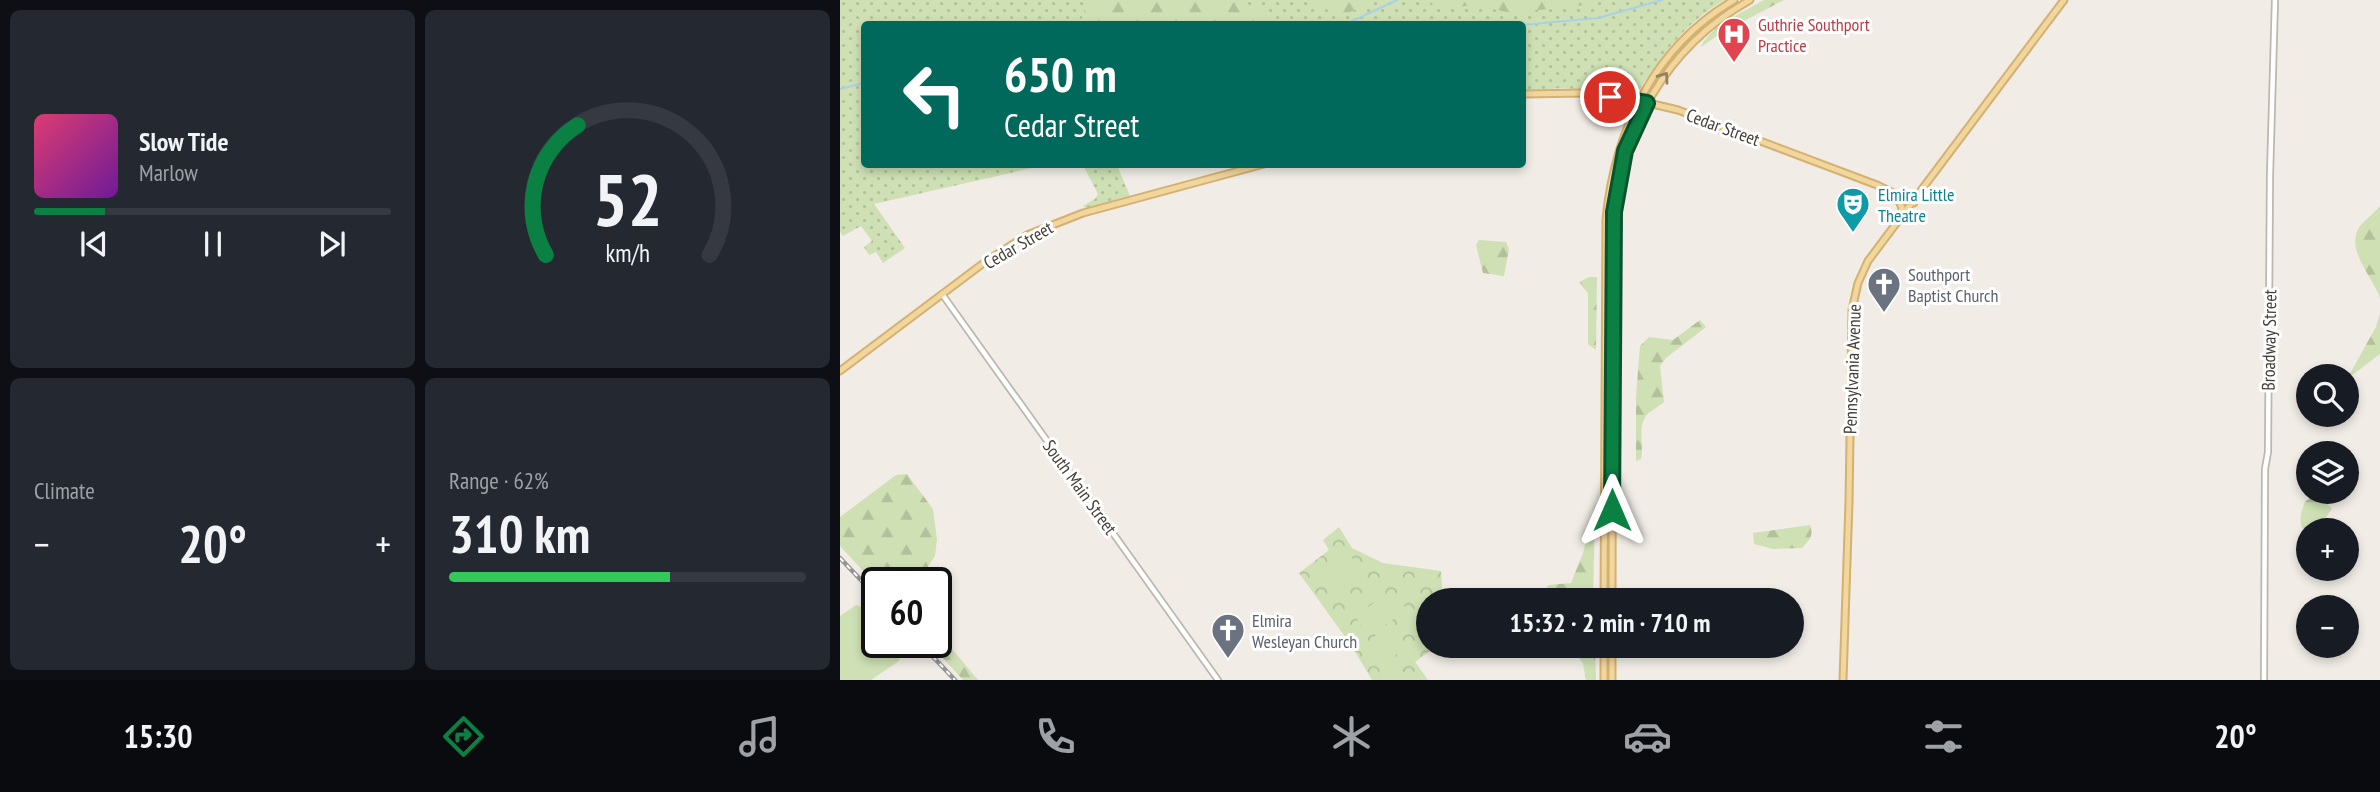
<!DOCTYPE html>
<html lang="en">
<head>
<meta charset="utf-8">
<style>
	:root { --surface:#171b24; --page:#242831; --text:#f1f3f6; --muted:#9ea1a6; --line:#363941; --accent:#0b8043 }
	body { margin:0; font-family:"PT Sans Narrow",sans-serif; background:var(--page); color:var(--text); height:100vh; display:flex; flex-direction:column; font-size:26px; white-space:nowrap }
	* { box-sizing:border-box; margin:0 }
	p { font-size:23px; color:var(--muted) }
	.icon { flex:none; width:38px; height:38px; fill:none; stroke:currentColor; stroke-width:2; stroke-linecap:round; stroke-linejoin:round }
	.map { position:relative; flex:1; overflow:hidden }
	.side { display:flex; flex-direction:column; gap:10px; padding:10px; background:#0d0f14; width:840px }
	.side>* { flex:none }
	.guide { position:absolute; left:21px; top:21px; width:665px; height:147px; border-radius:7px; box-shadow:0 4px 10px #0003; background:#00695c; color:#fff; overflow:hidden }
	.tools { position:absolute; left:1456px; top:364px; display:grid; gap:14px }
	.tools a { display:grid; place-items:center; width:63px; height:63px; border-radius:50%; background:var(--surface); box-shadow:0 4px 10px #0003; font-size:35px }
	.speed { position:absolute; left:21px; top:567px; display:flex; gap:14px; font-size:35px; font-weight:700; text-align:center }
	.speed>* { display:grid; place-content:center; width:91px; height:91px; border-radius:50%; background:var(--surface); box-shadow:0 4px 10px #0003; line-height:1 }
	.speed .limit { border:4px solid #111; border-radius:10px; background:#fff; color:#111 }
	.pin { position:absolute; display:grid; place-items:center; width:60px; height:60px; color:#fff; margin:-30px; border:4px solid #fff; border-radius:50%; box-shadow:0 2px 7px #0007 }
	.me { position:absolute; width:77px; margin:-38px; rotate:0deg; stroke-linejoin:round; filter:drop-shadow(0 0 5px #0008) }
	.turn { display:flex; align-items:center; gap:24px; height:147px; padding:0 28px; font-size:32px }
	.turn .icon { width:91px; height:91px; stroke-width:2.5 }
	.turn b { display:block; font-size:49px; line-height:60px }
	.big { font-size:52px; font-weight:800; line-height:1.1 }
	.side .tile { flex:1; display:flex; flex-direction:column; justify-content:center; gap:10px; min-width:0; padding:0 24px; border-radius:10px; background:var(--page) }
	.side .dial { align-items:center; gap:0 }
	.dial svg { height:182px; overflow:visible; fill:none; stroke:var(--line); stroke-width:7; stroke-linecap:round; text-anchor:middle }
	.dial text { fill:var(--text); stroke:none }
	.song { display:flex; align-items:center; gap:21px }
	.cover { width:84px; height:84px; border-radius:10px; background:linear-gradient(135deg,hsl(340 70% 55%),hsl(280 70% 35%)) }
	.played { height:7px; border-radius:4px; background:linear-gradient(90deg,var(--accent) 20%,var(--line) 20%) }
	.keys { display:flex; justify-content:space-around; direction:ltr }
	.heat { display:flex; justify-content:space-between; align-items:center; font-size:38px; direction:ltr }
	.charge { height:10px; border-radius:5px; background:linear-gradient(90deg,#34c759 62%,var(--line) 0) }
	.side .tiles { flex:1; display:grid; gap:10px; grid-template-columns:repeat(2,1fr) }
	.trip { position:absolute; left:576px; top:588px; width:388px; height:70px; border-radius:35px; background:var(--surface); box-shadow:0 4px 10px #0003; font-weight:800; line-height:70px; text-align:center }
	.tab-bar { display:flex; height:112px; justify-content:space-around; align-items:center; background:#090b0e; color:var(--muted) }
	.tab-bar .icon { width:49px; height:49px }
	.tab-bar .on { color:var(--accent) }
	.tab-bar b { font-size:32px; color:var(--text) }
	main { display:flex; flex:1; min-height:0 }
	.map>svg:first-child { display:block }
</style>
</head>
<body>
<main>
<section class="side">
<div class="tiles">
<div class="tile">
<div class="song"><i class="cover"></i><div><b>Slow Tide</b><p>Marlow</p></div></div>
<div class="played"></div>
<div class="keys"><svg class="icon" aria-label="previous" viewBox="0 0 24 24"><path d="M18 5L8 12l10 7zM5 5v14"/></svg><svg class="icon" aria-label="pause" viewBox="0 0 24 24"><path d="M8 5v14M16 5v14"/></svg><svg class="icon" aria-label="next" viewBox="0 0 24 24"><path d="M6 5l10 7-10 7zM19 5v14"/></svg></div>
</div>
<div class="tile dial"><svg viewBox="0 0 100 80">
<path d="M14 69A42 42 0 1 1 86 69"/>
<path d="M14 69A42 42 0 0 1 28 12" stroke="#0b8043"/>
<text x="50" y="56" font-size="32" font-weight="700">52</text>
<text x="50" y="72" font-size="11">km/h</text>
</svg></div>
<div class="tile"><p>Climate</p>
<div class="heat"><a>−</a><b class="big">20°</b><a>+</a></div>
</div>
<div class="tile"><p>Range · 62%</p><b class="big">310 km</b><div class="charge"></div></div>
</div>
</section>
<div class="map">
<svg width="1540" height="680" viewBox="0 0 1540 680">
	<defs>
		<pattern id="grass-dots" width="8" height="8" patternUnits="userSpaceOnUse" patternTransform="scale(1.75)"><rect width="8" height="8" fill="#cee0b4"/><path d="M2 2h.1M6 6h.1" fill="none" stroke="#b2c19b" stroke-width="1.8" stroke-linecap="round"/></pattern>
		<pattern id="forest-firs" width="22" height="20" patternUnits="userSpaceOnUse" patternTransform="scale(1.75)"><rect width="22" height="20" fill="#cee0b4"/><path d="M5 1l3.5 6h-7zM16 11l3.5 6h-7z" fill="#b2c19b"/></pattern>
		<pattern id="park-crowns" width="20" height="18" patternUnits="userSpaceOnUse" patternTransform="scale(1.75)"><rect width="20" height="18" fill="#cee0b4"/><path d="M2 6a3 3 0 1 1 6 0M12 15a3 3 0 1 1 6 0" fill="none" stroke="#b2c19b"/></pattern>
	</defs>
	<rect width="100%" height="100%" fill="#f1ede6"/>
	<path fill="url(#grass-dots)" d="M0,0H884C844,25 827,49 801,87L795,93L788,94L723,88L683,91L682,24H24V164L205,165L34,204L65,248L43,263L36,252L29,255L24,247L32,241L21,226L3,236L0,232Z
		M243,165H277L290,196L246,208L243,206L255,199L258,194Z"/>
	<path fill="url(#forest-firs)" d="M253,0H397L433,15L415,24H240L246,5Z
		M479,0H539L503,15L475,5Z
		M588,0H752L746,5L671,13L636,5L598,9Z
		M924,0H944L881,33L861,47C869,27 905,11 924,0Z
		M1540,206V298C1533,277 1504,249 1520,226C1526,219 1534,213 1540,206Z
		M639,240L666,242L669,249L664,276L643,273L636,245Z
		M749,277H757L756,350L748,344V293L739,282Z
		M1540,313V354L1507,379L1536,327Z
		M860,320L866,327L826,358L820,366L824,402C819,407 809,411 805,417C798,428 804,446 801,459L796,461V397L800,346L809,337L833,340Z
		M67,474L93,509L97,539L95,556L77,583H37V586L0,546V517L56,475Z
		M1476,495L1492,508L1486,517L1482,530H1468V534C1456,526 1461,513 1465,501Z
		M755,504L753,600H707L703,591L709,585L731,583L743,553Z
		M970,525C974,535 970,540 962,548L933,549L914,544L913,533Z
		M96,624L108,644L138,680H123L88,642H96Z
		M731,646H755L756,680H746L743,664Z"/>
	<path fill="url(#park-crowns)" d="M499,527L512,548L543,563L601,571L603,600H588V646H597L575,662L588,680H532L511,645L459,573L489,550L483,540Z"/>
	<path fill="#cee0b4" d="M507,551L524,574L500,589L482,567Z
		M553,590L567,610L529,636L515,616Z
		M16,605L21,607L37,624V642H52L61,651L59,661L31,680H0V616Z
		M536,635H554L564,647L547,663H543L524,646Z"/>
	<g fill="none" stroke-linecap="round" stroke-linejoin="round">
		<path stroke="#a9d1e6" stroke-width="2" d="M506,24L557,0
			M682,25L758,18L822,0
			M0,89L24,83"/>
		<defs>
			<path id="minor" d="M102,294L378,680
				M1424,680L1425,469L1428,452L1430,175L1435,0"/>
			<path id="major" d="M682,94L742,93L804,102L838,110L1037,185L1074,203
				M1056,194L1062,208L1060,220
				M0,371L145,262L187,235L243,213L424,164
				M764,600L766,219C775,129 814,47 894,0
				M772,600L773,227C779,132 825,47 910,0
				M764,680V646
				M772,680V646
				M1003,680L1009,502L1012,310L1018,283L1028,261L1224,0"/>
		</defs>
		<use href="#minor" stroke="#beb7ad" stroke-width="8"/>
		<use href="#major" stroke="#d4b171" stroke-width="9"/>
		<use href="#minor" stroke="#fff" stroke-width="4.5"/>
		<use href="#major" stroke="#f1d69e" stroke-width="5"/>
		<defs>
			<path id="rail" d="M0,558L37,597
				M79,642L115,680"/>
		</defs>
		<use href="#rail" stroke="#949494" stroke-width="4.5"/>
		<use href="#rail" stroke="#fff" stroke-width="2" stroke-dasharray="5" stroke-linecap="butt"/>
	</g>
	<defs><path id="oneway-chevron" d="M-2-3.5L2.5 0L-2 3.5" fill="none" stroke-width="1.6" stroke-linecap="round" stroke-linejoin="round" transform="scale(1.75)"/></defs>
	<use stroke="#918265" href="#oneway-chevron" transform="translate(824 77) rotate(-55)"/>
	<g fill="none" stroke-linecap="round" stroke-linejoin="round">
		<defs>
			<path id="route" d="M770,97L807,103L785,151L774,212L772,510"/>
		</defs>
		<use href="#route" stroke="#07532c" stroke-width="18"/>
		<use href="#route" stroke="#0b8043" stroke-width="12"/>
	</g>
	<defs>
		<symbol id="hospital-pin" viewBox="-11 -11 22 30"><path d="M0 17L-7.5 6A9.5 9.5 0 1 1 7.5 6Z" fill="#e0444e" stroke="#fff"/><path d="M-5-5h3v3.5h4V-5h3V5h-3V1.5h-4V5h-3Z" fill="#fff"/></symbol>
		<symbol id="theatre-pin" viewBox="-11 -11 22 30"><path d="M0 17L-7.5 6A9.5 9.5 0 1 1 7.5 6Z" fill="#0f9aa8" stroke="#fff"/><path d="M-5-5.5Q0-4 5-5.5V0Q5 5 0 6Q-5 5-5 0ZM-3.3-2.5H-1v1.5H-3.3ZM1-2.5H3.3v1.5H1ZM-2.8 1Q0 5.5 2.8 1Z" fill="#fff"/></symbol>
		<symbol id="church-pin" viewBox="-11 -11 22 30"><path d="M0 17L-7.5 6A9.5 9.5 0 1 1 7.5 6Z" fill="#6b7280" stroke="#fff"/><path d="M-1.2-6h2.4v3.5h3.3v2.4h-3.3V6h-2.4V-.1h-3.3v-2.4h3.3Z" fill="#fff"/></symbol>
	</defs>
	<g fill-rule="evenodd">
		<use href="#hospital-pin" x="875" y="15" width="38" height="52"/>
		<use href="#theatre-pin" x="994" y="185" width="38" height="52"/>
		<use href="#church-pin" x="1025" y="265" width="38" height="52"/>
		<use href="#church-pin" x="369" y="611" width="38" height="52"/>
	</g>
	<g text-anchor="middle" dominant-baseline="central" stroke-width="6" stroke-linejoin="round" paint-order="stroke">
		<g font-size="18" fill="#be3a42" stroke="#fff" text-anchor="start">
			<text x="918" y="24">Guthrie Southport<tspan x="918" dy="21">Practice</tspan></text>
		</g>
		<g font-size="18" fill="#433d36" stroke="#fff">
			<text transform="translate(883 127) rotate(20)">Cedar Street</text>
			<text transform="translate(178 245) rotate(-30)">Cedar Street</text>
			<text transform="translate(1429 340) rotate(-89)">Broadway Street</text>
			<text transform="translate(1012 369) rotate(-88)">Pennsylvania Avenue</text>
			<text transform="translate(240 487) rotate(54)">South Main Street</text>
		</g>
		<g font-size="18" fill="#0d838f" stroke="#fff" text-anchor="start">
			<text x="1038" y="194">Elmira Little<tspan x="1038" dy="21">Theatre</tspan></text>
		</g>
		<g font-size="18" fill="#5b616d" stroke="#fff" text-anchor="start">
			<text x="1068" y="274">Southport<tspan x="1068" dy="21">Baptist Church</tspan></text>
			<text x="412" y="620">Elmira<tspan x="412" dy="21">Wesleyan Church</tspan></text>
		</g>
	</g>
</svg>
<div class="tools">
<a><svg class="icon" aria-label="search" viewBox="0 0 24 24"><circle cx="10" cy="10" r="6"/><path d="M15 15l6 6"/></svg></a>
<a><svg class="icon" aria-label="layers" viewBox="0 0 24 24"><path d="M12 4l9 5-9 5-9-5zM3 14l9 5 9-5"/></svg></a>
<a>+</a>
<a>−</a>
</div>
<div class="speed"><div class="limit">60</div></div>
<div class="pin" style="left:770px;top:97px;background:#d93025"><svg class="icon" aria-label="arrive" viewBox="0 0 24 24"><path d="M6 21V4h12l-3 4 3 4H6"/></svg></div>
<svg class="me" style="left:772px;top:510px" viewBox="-20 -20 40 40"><path d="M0-17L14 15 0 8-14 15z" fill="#0b8043" stroke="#fff" stroke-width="4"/></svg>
<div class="trip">15:32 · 2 min · 710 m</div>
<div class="guide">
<div class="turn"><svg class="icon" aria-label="left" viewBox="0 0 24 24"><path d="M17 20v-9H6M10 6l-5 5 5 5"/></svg><div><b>650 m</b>Cedar Street</div></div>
</div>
</div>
</main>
<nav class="tab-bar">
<b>15:30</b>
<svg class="icon on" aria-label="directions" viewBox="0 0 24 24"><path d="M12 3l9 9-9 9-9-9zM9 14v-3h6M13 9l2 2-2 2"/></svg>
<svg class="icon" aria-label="music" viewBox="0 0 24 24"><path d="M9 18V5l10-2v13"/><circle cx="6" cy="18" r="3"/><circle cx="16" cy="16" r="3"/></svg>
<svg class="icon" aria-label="phone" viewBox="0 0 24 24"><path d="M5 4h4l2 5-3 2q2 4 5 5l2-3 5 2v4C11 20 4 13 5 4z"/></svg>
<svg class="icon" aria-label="climate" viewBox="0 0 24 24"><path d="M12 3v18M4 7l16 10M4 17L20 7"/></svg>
<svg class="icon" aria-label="car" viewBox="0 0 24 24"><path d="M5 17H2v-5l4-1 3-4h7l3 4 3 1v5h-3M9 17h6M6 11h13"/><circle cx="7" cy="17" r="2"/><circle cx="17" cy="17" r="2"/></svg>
<svg class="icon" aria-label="filters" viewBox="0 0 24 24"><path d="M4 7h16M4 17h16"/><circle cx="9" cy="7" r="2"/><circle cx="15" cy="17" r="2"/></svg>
<b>20°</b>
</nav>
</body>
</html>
